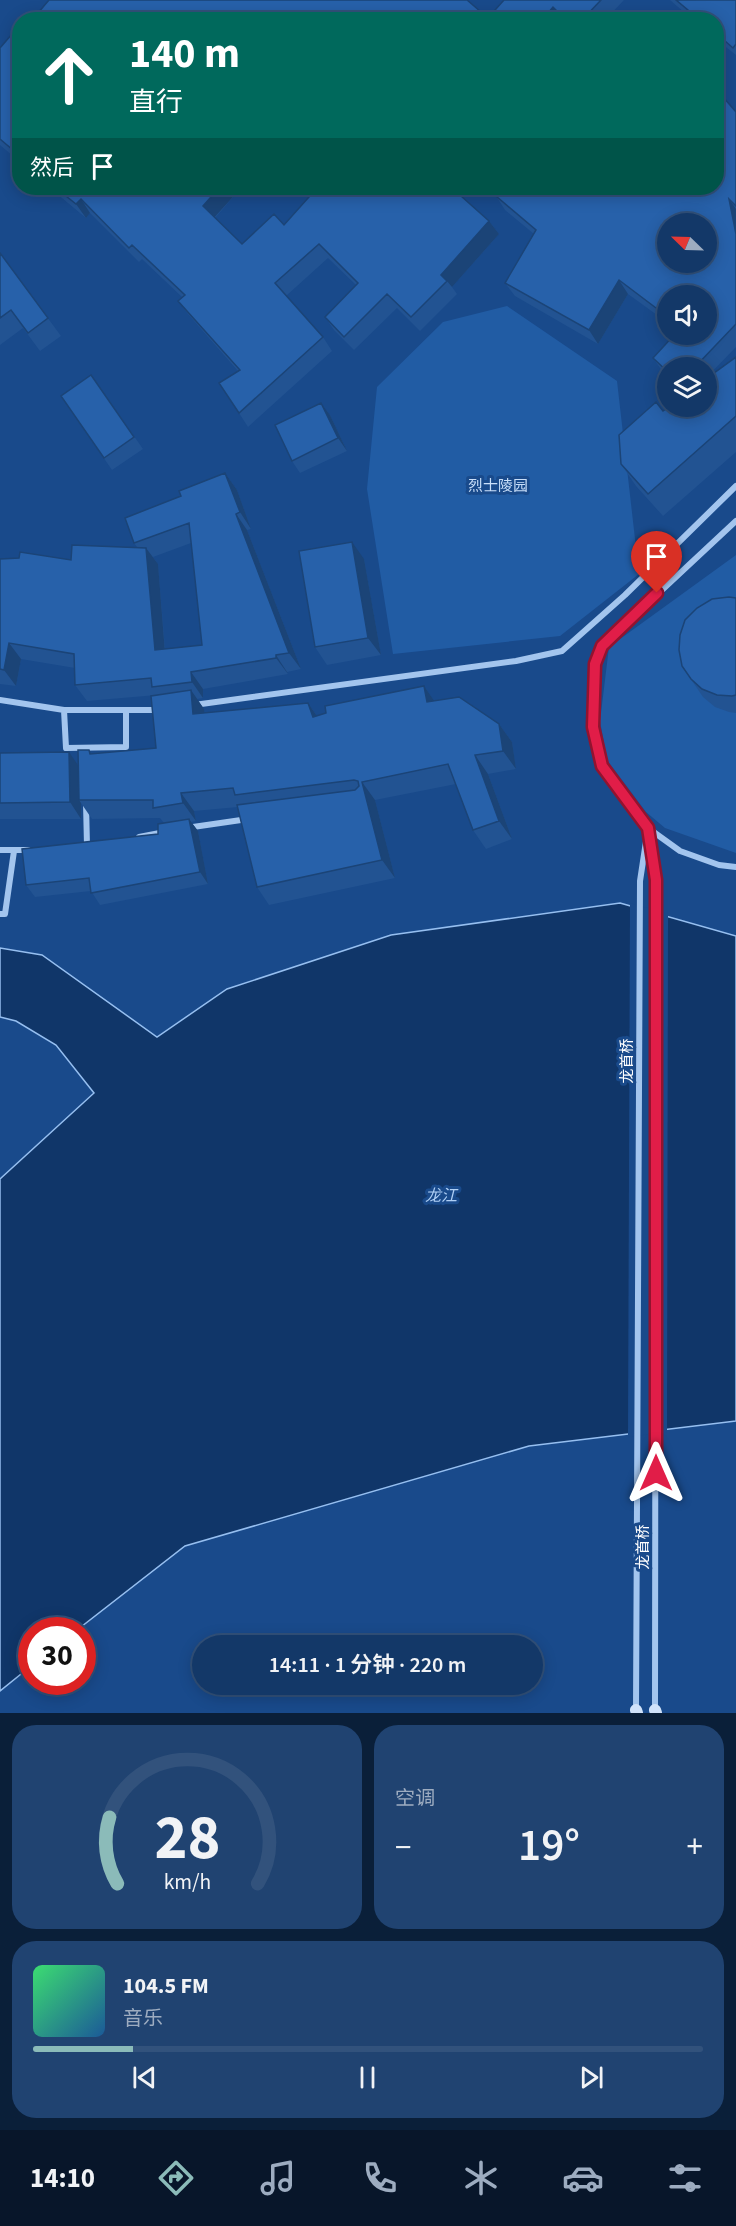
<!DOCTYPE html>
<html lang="zh">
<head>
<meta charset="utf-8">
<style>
	:root { --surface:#133868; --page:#204371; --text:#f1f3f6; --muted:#9dacc0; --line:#32527c; --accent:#8bbbb9 }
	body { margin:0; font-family:"Source Sans 3","Noto Sans SC",sans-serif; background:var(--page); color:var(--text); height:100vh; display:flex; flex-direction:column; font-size:22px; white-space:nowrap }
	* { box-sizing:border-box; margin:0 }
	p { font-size:20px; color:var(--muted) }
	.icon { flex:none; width:33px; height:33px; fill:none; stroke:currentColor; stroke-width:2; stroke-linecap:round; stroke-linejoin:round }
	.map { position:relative; height:1713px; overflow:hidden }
	.drawer { display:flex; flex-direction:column; gap:12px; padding:12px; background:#0a1f39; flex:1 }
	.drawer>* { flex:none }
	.top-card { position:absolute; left:12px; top:12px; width:712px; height:183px; border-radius:24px; box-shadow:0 3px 15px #0003,0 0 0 2px var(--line); background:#00695c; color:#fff; overflow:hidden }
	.needle { width:39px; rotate:293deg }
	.buttons { position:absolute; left:657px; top:213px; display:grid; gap:12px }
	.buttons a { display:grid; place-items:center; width:60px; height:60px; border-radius:50%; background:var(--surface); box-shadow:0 3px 15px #0003,0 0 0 2px var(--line); font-size:30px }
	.speed { position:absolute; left:18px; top:1617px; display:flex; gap:12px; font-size:30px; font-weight:700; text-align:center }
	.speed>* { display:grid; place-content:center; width:78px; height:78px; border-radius:50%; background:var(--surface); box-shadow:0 3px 15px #0003,0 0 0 2px var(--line); line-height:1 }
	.speed .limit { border:9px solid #d22; background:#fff; color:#111 }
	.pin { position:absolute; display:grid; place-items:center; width:51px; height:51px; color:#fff; margin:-62px -26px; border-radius:50% 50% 50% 0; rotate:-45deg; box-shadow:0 0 6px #0007 }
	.pin .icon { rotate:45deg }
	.me { position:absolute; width:66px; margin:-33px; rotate:0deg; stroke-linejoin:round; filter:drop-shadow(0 0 4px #0008) }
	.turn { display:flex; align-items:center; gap:21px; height:126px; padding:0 18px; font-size:27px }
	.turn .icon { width:78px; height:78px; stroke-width:2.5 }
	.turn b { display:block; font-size:42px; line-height:51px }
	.then { display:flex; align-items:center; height:57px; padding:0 18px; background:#0003; gap:12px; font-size:22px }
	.big { font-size:45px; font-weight:600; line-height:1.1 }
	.drawer .widget { flex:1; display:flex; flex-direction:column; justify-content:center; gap:9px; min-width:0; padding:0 21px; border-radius:24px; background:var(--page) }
	.drawer .dial { align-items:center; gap:0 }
	.dial svg { height:156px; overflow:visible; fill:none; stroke:var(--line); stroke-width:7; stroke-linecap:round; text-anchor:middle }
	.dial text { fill:var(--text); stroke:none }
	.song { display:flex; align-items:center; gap:18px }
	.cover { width:72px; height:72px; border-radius:9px; background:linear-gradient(135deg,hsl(140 70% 55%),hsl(210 70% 35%)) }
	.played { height:6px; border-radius:3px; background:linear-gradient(90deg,var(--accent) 15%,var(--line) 15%) }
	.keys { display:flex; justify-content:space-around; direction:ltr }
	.heat { display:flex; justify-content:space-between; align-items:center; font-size:33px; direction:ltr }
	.drawer .tiles { flex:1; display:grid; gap:12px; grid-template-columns:1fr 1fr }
	.widget:last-child { grid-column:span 2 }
	.trip { position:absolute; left:192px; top:1635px; width:351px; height:60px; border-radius:30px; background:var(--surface); box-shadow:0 3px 15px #0003,0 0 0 2px var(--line); font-weight:600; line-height:60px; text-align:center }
	.dock { display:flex; height:96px; justify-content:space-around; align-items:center; background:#08162a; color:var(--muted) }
	.dock .icon { width:42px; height:42px }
	.dock .current { color:var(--accent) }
	.dock b { font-size:27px; color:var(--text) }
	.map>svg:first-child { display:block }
</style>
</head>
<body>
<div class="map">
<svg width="736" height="1713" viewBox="0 0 736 1713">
	<rect width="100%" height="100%" fill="#194a8b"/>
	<path fill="#215ca4" d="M507,306L617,381L639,574L560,636L393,654L367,489L377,387L443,322Z
		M736,555V853L665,828L646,812L607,760L600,721L609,647Z"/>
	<path fill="#103669" stroke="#96bff0" stroke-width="1.5" d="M620,903L736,936V1421L529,1446L185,1546L77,1630H32L31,1666L0,1691V1179L94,1093L56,1045L16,1021L0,1017V948L42,955L157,1037L227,989L391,935Z"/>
	<path fill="#194a8b" d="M630,903L668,914L667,1432L628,1437Z"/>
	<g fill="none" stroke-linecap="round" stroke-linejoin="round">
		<path stroke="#a3c5ee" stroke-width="6" d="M736,521L602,646L595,664L593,727L602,766L648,828L680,851L719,865L736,867
			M0,700L64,710H161
			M194,705L516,661L562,651L625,595L736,486
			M64,710L66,748L126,747V710
			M86,803L87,846
			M186,828L248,819
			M648,828L656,880L655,1710
			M139,837L165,832
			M0,850H28
			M0,914H5L14,851
			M636,1710L640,881L647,835"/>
		<path stroke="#d0e2fa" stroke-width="12" d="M636,1710L637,1713
			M655,1710L656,1713"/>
	</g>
	<path fill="#225392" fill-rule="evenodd" d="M504,0H624L605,20H32L488,18Z
		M670,0H736V55L717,40V20H693Z
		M20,34V162L0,145V48L16,38Z
		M736,112V347L706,378V368H668V376L663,372L653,358L706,334L668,296V323L628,294L598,344L515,296L505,283L534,234L505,210L496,196Z
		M50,188H241L215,218L242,244L284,225L455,191L489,221L499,234L452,287L457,294L420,331L397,308L354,350L334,330L325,317L356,285L328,258L286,296L323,337L332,351L248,427L239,413L238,371L188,314L178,301L182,297L142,259L139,262L90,213L86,218Z
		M0,253L61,336L40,351L23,328L0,345Z
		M736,357V452L663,516L636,486L621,464L663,411Z
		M91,375L143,449L112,470L61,396Z
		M321,403L330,415L347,451L300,473L292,461Z
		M225,473L237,490L251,529L247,530L301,669L287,672L288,674L203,689V698L197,699L204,709V713L308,703L317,716L424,686L434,701L499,724L512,742L516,769L488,774L512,839L486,849L473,830L456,784L375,800L395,878L269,905L257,887L238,807L194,811L196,821L191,822L198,831L208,884L100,905L91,891L35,897L26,885L158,834L164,823L160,818L92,819L81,803V819H0V753L78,766L92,753L156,748L157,695L87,701L75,685V668L21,659L16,686L0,684V559L71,560L137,547L134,543L181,496ZM191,543L202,645L165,649L158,564L153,557Z
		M364,559L381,655L327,665L315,647Z
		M736,598V713L729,712L715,707L703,697L682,666Z"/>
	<path fill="#1b4477" d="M553,7L562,20H542Z
		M219,188H241L212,220L203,206Z
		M81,199L90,213L86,218L76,204Z
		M729,199L736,209V234Z
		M489,221L499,234L452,287L447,281L441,275Z
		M619,280L628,294L598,344L589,330Z
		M321,403L330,415L347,451L338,438Z
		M225,473L237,490L251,529L240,512Z
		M236,514L247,530L301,669L289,653Z
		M352,542L364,559L381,655L368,638Z
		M146,548L158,564L166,666L155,650Z
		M9,643L21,659L16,686L4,670Z
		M276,655L287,672L288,674L276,658Z
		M191,672L203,689V698L192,682Z
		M424,686L437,705L427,702Z
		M191,690L204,709L206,732L193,714Z
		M308,703L321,722L313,717Z
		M499,724L512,742L516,769L503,751Z
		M69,752L80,768L79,800L81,803V819L70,802Z
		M475,755L488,774L512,839L499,821Z
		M362,782L375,800L395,878L382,860Z
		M181,793L194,811L196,821L183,803Z
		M189,819L198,831L208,884L200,872Z"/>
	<path fill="#2761aa" stroke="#1b4477" stroke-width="1.5" fill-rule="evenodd" d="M49,0H467L488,18L504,0H601L582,20H566L553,7L542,20H32Z
		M676,0H736V44L733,48L717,34V20H700Z
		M12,34L16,38L20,34V156L0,139V48Z
		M717,90L736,112V206L729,199L736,234V324L694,368H668V372L653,358L675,334H706V296H668V317L619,280L589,330L505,283L536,230L496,196L503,188H717ZM668,224H706V262H668Z
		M56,188H219L203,206L242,244L274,214L284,225L317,188H452L489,221L441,275L447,281L411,317L387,294L344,337L325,317L358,283L319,244L275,283L323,337L239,413L219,383L240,370L178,301L185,295L132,245L129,248L81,199L76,204Z
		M0,253L48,318L28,333L11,310L0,318Z
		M736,357V416L648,494L621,464L619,435L656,402L663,411L670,406H706V379Z
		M91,375L134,437L104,458L61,396Z
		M321,403L338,438L292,461L275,425Z
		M225,473L240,512L236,514L289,653L276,655V658L191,672L192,682L152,687L151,678L75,685L74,654L9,643L4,670L0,669V559L19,558L20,552L71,560L72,545L146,548L155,650L202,645L189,523L134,543L125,518L181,496L179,491Z
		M352,542L368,638L315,647L299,551Z
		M729,597L736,598V695L732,696L717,695L702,689L691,679L682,666L679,650L680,635L685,620L697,608L712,599Z
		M424,686L427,702L459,697L499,724L503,751L475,755L499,821L473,830L448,764L362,782L382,860L257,887L237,805L355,790L359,786L358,781L354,780L235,795L233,788L181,793L183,803L153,808V800H79L78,750H89L90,754L156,748L151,696L191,690L193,714L308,703L313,717L326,713L325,706Z
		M69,752L70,802L0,803V753Z
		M189,819L200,872L91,893L89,878L26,885L22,849L158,834V824Z"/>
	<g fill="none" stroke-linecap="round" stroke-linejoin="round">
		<defs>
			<path id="route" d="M656,1473V880L648,828L602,766L593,727L595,664L602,646L657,593"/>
		</defs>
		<use href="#route" stroke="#92132f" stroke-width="15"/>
		<use href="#route" stroke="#e11d48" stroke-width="10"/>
	</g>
	<g text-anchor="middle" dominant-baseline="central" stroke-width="6" stroke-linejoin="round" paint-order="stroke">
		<g font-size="15" fill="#c9dffa" stroke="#194a8b">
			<text x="498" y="486">烈士陵园</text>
		</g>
		<g font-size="15" fill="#fff" stroke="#194a8b">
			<text transform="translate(627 1061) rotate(-90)">龙首桥</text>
			<text transform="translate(643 1547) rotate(-90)">龙首桥</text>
		</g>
		<g font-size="16" font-style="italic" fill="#afcff5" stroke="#194a8b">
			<text x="441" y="1196">龙江</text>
		</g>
	</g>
</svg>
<div class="buttons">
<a><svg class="needle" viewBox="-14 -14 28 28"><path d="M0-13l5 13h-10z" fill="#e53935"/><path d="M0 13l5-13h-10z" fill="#9dacc0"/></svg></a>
<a><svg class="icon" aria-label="sound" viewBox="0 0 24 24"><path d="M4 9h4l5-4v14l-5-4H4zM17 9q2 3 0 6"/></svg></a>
<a><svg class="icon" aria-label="layers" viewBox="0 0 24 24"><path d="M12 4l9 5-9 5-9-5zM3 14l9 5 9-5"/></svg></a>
</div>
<div class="speed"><div class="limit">30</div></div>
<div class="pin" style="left:657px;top:593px;background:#d93025"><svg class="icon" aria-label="arrive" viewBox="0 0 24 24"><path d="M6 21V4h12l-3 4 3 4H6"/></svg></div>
<svg class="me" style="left:656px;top:1473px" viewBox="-20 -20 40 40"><path d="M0-17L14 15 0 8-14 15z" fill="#e11d48" stroke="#fff" stroke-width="4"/></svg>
<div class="trip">14:11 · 1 分钟 · 220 m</div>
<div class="top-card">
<div class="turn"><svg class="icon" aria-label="ahead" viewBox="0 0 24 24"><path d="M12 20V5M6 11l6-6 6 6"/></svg><div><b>140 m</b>直行</div></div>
<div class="then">然后<svg class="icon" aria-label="arrive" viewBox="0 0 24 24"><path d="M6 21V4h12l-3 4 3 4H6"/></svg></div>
</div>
</div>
<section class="drawer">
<div class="tiles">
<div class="widget dial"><svg viewBox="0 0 100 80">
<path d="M14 69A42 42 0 1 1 86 69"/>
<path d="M14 69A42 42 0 0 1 10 35" stroke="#8bbbb9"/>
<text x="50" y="56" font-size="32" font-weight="700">28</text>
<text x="50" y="72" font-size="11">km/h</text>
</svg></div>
<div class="widget"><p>空调</p>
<div class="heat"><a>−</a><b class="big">19°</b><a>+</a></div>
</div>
<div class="widget">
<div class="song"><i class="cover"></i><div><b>104.5 FM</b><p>音乐</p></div></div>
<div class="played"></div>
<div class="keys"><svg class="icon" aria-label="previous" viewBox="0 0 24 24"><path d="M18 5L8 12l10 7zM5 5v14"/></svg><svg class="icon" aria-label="pause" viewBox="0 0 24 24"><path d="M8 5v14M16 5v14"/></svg><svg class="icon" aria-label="next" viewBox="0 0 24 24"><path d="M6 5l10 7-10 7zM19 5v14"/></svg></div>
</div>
</div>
</section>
<nav class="dock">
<b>14:10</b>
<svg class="icon current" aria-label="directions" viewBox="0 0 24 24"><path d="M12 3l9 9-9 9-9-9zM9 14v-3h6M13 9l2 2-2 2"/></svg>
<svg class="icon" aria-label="music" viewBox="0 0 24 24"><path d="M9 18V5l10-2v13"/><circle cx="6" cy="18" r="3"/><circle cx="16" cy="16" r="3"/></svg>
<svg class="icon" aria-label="phone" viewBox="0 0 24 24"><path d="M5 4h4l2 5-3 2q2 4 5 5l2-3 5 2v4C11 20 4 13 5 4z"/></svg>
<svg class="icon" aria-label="climate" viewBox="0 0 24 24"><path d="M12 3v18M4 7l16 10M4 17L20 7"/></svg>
<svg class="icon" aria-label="car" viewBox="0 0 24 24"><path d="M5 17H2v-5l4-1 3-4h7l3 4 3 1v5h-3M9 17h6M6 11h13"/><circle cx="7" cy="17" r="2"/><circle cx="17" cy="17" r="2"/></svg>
<svg class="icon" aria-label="filters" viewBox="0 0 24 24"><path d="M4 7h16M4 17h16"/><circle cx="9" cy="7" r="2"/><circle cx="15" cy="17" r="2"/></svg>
</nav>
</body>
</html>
